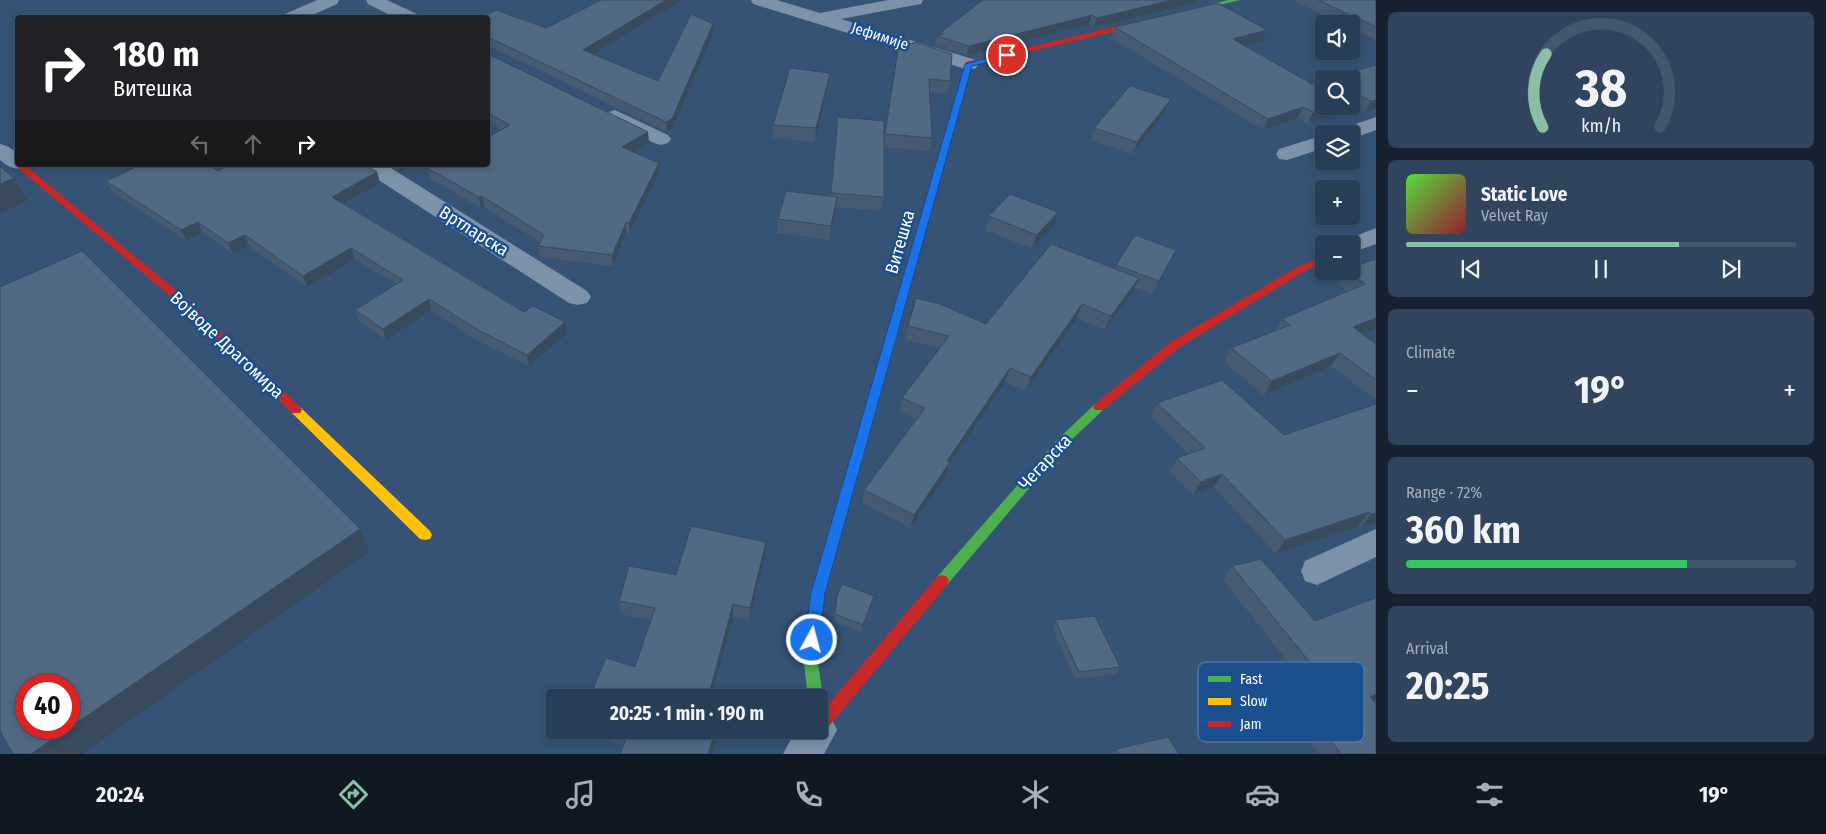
<!DOCTYPE html>
<html lang="en">
<head>
<meta charset="utf-8">
<style>
	:root { --surface:#283e57; --page:#30455d; --text:#f1f3f6; --muted:#a5aeba; --line:#44576d; --accent:#8abfa5 }
	body { margin:0; font-family:"Fira Sans Condensed",sans-serif; background:var(--page); color:var(--text); height:100vh; display:flex; flex-direction:column; font-size:19px; white-space:nowrap }
	* { box-sizing:border-box; margin:0 }
	p { font-size:16px; color:var(--muted) }
	.icon { flex:none; width:28px; height:28px; fill:none; stroke:currentColor; stroke-width:2; stroke-linecap:round; stroke-linejoin:round }
	.map { position:relative; flex:1; overflow:hidden }
	.details { display:flex; flex-direction:column; gap:12px; padding:12px; background:#162230; width:450px }
	.details>* { flex:none }
	.top-card { position:absolute; left:15px; top:15px; width:475px; height:152px; border-radius:5px; box-shadow:0 2px 8px #0003,0 0 0 1px var(--line); background:#202124; color:#fff; overflow:hidden }
	.buttons { position:absolute; left:1315px; top:15px; display:grid; gap:10px }
	.buttons a { display:grid; place-items:center; width:45px; height:45px; border-radius:5px; background:var(--surface); box-shadow:0 2px 8px #0003,0 0 0 1px var(--line); font-size:25px }
	.speed { position:absolute; left:15px; top:674px; display:flex; gap:10px; font-size:25px; font-weight:700; text-align:center }
	.speed>* { display:grid; place-content:center; width:65px; height:65px; border-radius:50%; background:var(--surface); box-shadow:0 2px 8px #0003,0 0 0 1px var(--line); line-height:1 }
	.speed .limit { border:8px solid #d22; background:#fff; color:#111 }
	.pin { position:absolute; display:grid; place-items:center; width:42px; height:42px; color:#fff; margin:-21px; border:2px solid #fff; border-radius:50%; box-shadow:0 1px 5px #0007 }
	.me { position:absolute; width:55px; margin:-28px; rotate:7deg; stroke-linejoin:round; filter:drop-shadow(0 0 4px #0008) }
	.turn { display:flex; align-items:center; gap:18px; height:105px; padding:0 15px; font-size:22px }
	.turn .icon { width:65px; height:65px; stroke-width:2.5 }
	.turn b { display:block; font-size:35px; line-height:42px }
	.lanes { display:flex; align-items:center; height:48px; padding:0 15px; background:#0003; justify-content:center; gap:25px; direction:ltr }
	.lanes .off { opacity:.35 }
	.big { font-size:38px; font-weight:700; line-height:1.1 }
	.details .widget { flex:1; display:flex; flex-direction:column; justify-content:center; gap:8px; min-width:0; padding:0 18px; border-radius:8px; background:var(--page) }
	.details .dial { align-items:center; gap:0 }
	.dial svg { height:130px; overflow:visible; fill:none; stroke:var(--line); stroke-width:7; stroke-linecap:round; text-anchor:middle }
	.dial text { fill:var(--text); stroke:none }
	.song { display:flex; align-items:center; gap:15px }
	.cover { width:60px; height:60px; border-radius:8px; background:linear-gradient(135deg,hsl(110 70% 55%),hsl(350 70% 35%)) }
	.played { height:5px; border-radius:2px; background:linear-gradient(90deg,var(--accent) 70%,var(--line) 70%) }
	.keys { display:flex; justify-content:space-around; direction:ltr }
	.heat { display:flex; justify-content:space-between; align-items:center; font-size:28px; direction:ltr }
	.charge { height:8px; border-radius:4px; background:linear-gradient(90deg,#34c759 72%,var(--line) 0) }
	.trip { position:absolute; left:546px; top:689px; width:282px; height:50px; border-radius:5px; background:var(--surface); box-shadow:0 2px 8px #0003,0 0 0 1px var(--line); font-weight:700; line-height:50px; text-align:center }
	.tabs { display:flex; height:80px; justify-content:space-around; align-items:center; background:#101923; color:var(--muted) }
	.tabs .icon { width:35px; height:35px }
	.tabs .on { color:var(--accent) }
	.tabs b { font-size:22px; color:var(--text) }
	main { display:flex; flex:1; min-height:0 }
	.map>svg:first-child { display:block }
</style>
</head>
<body>
<main>
<div class="map">
<svg width="1376" height="754" viewBox="0 0 1376 754">
	<rect width="100%" height="100%" fill="#365274"/>
	<g fill="none" stroke-linecap="round" stroke-linejoin="round">
		<path fill="#7d92a8" fill-rule="evenodd" d="M317,0H339L337,4L306,18H283L285,14Z
			M366,0H387L417,14L419,18H396L368,4Z
			M751,0H777L820,13L888,0H923L921,4L915,5L841,19L976,60L978,64L976,68L969,70L962,68L753,4Z
			M615,110L668,135L671,139L668,143L661,145L654,143L608,120L605,116L608,112Z
			M1376,117V130L1351,139V134H1335L1338,130Z
			M1324,135V148L1287,160L1279,159L1276,154L1279,149Z
			M0,144L7,146L18,153V165H27L26,168C14,170 9,167 0,160Z
			M360,165H386L587,291L591,297L587,303L578,305L569,303L363,170Z
			M1376,228V244L1351,253V244H1341L1343,241Z
			M1376,529V557L1317,585L1305,581L1301,571L1305,561Z
			M820,713L831,717L837,730L824,754H783L796,730H820Z"/>
		<path fill="#4caf50" fill-rule="evenodd" d="M1228,0H1240L1156,21L1152,19Z
			M905,286L910,289L825,593L817,655L823,698L820,703V698H808L803,655L811,593L900,289Z
			M1099,403L1103,404L1105,407L1103,410L1065,446L947,585L942,587L937,585L935,581L937,577L1057,440L1095,404Z"/>
		<path fill="#ffc107" fill-rule="evenodd" d="M296,406L300,407L430,531L432,535L430,539L425,540L420,539L292,413L290,410L292,407Z"/>
		<path fill="#c62828" fill-rule="evenodd" d="M1156,17L1160,19L1159,21L972,65L910,289L909,291H901L900,289L966,62Z
			M17,163L18,165H25L190,302L300,407L302,410L300,413H292L182,306L17,167Z
			M1324,256V263L1305,271L1180,347L1103,410H1095L1093,407L1095,404L1172,341L1297,267Z
			M942,575L947,577L949,581L947,585L825,731L820,733L815,731L820,730V714L937,577Z"/>
	</g>
	<path fill="#475a72" d="M601,0H682L593,55L658,81L713,34L672,129L667,132L489,46L488,47V18L546,28Z
		M983,0H1197L1196,3L1094,27L1089,24L967,55L935,46L937,36L940,35L941,32Z
		M1292,0H1376V40L1351,28V24H1342Z
		M1115,27L1267,30L1262,41L1244,45L1312,84L1376,65V109L1365,112L1355,107L1308,123L1298,118L1263,130L1111,38Z
		M898,49L950,81L948,94L930,92L932,138L930,151L884,147V197L881,211L836,207L830,240L777,233L778,219L830,196L838,117L884,140Z
		M488,54L649,142L632,152L659,174L629,234L626,233L613,266L540,257L538,246L540,242L484,207L481,208L430,179L427,168L501,130L488,122Z
		M828,85L815,142L772,138L773,125Z
		M1171,99L1166,111L1132,154L1090,140L1094,128Z
		M389,165H412L400,172Z
		M218,171L377,172L380,183L343,203L524,312L565,322L567,333L529,366L482,343L431,310L386,340L358,321L355,310L396,284L355,259L307,287L249,246L233,254L202,232L186,241L112,192L106,181Z
		M989,216L1054,226L1032,249L985,230Z
		M1376,259V328L1362,334L1376,344V400L1331,366L1264,395L1224,362L1231,348L1275,331L1282,319L1347,291L1337,284L1345,271H1351Z
		M1170,263L1153,294L1134,288L1133,292L1105,330L1077,318L1026,391L1005,382L949,464L946,476L910,528L862,503L864,490L916,419L899,412L902,398L940,348L905,340L908,326L986,324L1115,269L1116,265Z
		M1157,403L1284,435L1376,404V522L1361,528L1358,526L1276,554L1214,487L1193,495L1170,472L1177,458L1189,454L1150,416Z
		M765,555L749,621L733,617L711,698H589L635,667L651,620L620,614L619,601L676,575Z
		M1232,566L1376,701L1375,702L1376,754H1319L1297,725L1309,713L1324,708L1223,580Z
		M837,595L872,603L862,632L834,621Z
		M1055,620L1120,667L1116,674L1075,679L1052,627Z
		M581,730H720L623,746L581,731Z
		M1116,749L1179,754H1112Z"/>
	<path fill="#394a5c" d="M666,0H682L584,60L583,50Z
		M1172,0H1197L1196,3L1094,27L1097,18Z
		M1092,15L1089,24L967,55L969,46Z
		M713,24V34L672,129L667,132L666,122Z
		M1267,30L1262,41L1229,49L1233,39Z
		M830,73L828,85L815,142L816,128Z
		M1361,96L1355,107L1308,123L1313,112L1331,106H1351V99Z
		M1171,99L1166,111L1132,154L1137,142Z
		M1376,100V109L1365,112L1371,101Z
		M1303,107L1298,118L1263,130L1268,119Z
		M648,132L649,142L622,158V147Z
		M659,163V174L629,234V223Z
		M398,165H412L400,172Z
		M377,172L380,183L336,207L332,197Z
		M14,178L27,201L0,213V184Z
		M482,196L484,207L481,208L479,197Z
		M837,197L835,211L830,240L831,226Z
		M1058,212L1054,226L1032,249L1037,235Z
		M198,222L202,232L186,241L181,230Z
		M626,223V233L613,266L612,255Z
		M245,235L249,246L233,254L228,243Z
		M351,248L355,259L307,287L303,276Z
		M1176,250L1170,263L1153,294L1159,281Z
		M1139,278L1133,292L1105,330L1111,316Z
		M429,299L431,310L386,340L383,329Z
		M1082,304L1077,318L1026,391L1031,377Z
		M1376,318V328L1344,341L1353,327Z
		M565,322L567,333L529,366L527,355Z
		M1340,353L1331,366L1264,395L1272,381Z
		M1010,368L1005,382L949,464L946,476L910,528L914,515L947,461Z
		M1222,474L1214,487L1193,495L1201,482Z
		M1369,512L1358,526L1276,554L1285,540Z
		M1376,513V522L1361,528L1371,514Z
		M360,529L369,552L82,754H31Z
		M766,542L765,555L749,621L750,608Z
		M874,596L872,603L862,632L863,625Z
		M733,604V617L711,698H708Z
		M1376,694V701L1357,709L1370,697Z
		M716,730H720L712,754H708Z"/>
	<path fill="#526984" stroke="#394a5c" fill-rule="evenodd" d="M601,0H666L583,50L658,81L691,14L713,24L672,119L666,122L488,37V18H480L496,10L546,28Z
		M983,0H1172L1097,18L1092,15L969,46L937,36L943,34L941,32Z
		M1318,0H1376V27Z
		M1218,3L1267,30L1233,39L1312,84L1324,80V106H1331L1313,112L1303,107L1268,119L1115,27Z
		M915,42L952,54L950,81L929,79L932,138L885,134L898,49Z
		M488,54L648,132L622,147L659,163L629,223H626L612,255L538,246L544,235L482,196L479,197L427,168L434,165H488V137L510,125L488,113Z
		M1376,65V100L1371,101L1361,96L1351,99V79H1328Z
		M790,68L830,73L816,128L773,125Z
		M1130,86L1171,99L1137,142L1094,128Z
		M838,117L884,121V197L831,193Z
		M140,165H209L218,171L229,165H365L377,172L332,197L524,312L533,306L565,322L527,355L480,331L429,299L383,329L355,310L403,280L351,248L303,276L245,235L228,243L198,222L181,230L106,181Z
		M0,167L14,178L0,184Z
		M786,191L837,197L831,226L778,219Z
		M1010,194L1058,212L1037,235L989,216Z
		M1135,235L1176,250L1159,281L1116,265Z
		M1051,244L1139,278L1111,316L1082,304L1031,377L1010,368L947,461L950,462L914,515L864,490L925,408L902,398L949,336L908,326L916,298L940,304L986,324Z
		M82,251L360,529L31,754H13L0,731V287ZM26,685H69V728H26Z
		M1376,259V318L1353,327L1376,344V380L1340,353L1272,381L1231,348L1290,325L1282,319L1365,284L1346,271H1351V268Z
		M1222,380L1284,435L1376,404V513L1371,514L1369,512L1285,540L1222,474L1201,482L1177,458L1205,448L1157,403Z
		M691,526L766,542L750,608L733,604L708,698H589L606,658L635,667L655,608L619,601L629,566L676,575Z
		M1261,559L1315,621L1375,598L1376,599V694L1370,697L1376,704V754H1341L1309,713L1342,702L1232,566Z
		M842,584L874,596L863,625L835,614L837,595Z
		M1095,616L1120,667L1079,672L1055,620Z
		M611,730H716L708,754H620L627,736Z
		M1168,737L1179,754H1119L1116,749Z"/>
	<path fill="#1a73e8" stroke="#114b97" d="M1007,53L1011,55L1010,57L972,66L825,593L820,640L817,644L812,646L807,644L805,640L811,593L965,64Z"/>
	<g text-anchor="middle" dominant-baseline="central" stroke-width="5" stroke-linejoin="round" paint-order="stroke">
		<g font-size="15" fill="#fff" stroke="#1b4f8f">
			<text transform="translate(880 36) rotate(18)">Јефимије</text>
		</g>
		<g font-size="18" fill="#fff" stroke="#1b4f8f">
			<text transform="translate(474 231) rotate(32)">Вртларска</text>
			<text transform="translate(900 242) rotate(-74)">Витешка</text>
			<text transform="translate(227 345) rotate(43)">Војводе Драгомира</text>
			<text transform="translate(1045 462) rotate(-47)">Чегарска</text>
		</g>
	</g>
	<rect x="1198" y="662" width="166" height="80" rx="8" fill="#1b4f8f" stroke="#5f84b1" stroke-width="1"/>
	<rect x="1208" y="676" width="23" height="6" fill="#4caf50"/>
	<rect x="1208" y="698" width="23" height="7" fill="#ffc107"/>
	<rect x="1208" y="721" width="23" height="6" fill="#c62828"/>
	<g font-size="14" fill="#fff">
		<text x="1240" y="684">Fast</text>
		<text x="1240" y="706">Slow</text>
		<text x="1240" y="729">Jam</text>
	</g>
</svg>
<div class="buttons">
<a><svg class="icon" aria-label="sound" viewBox="0 0 24 24"><path d="M4 9h4l5-4v14l-5-4H4zM17 9q2 3 0 6"/></svg></a>
<a><svg class="icon" aria-label="search" viewBox="0 0 24 24"><circle cx="10" cy="10" r="6"/><path d="M15 15l6 6"/></svg></a>
<a><svg class="icon" aria-label="layers" viewBox="0 0 24 24"><path d="M12 4l9 5-9 5-9-5zM3 14l9 5 9-5"/></svg></a>
<a>+</a>
<a>−</a>
</div>
<div class="speed"><div class="limit">40</div></div>
<div class="pin" style="left:1007px;top:55px;background:#d93025"><svg class="icon" aria-label="arrive" viewBox="0 0 24 24"><path d="M6 21V4h12l-3 4 3 4H6"/></svg></div>
<svg class="me" style="left:812px;top:640px" viewBox="-20 -20 40 40"><circle r="17" fill="#1a73e8" stroke="#fff" stroke-width="3"/><path d="M0-11L8 9 0 5-8 9z" fill="#fff"/></svg>
<div class="trip">20:25 · 1 min · 190 m</div>
<div class="top-card">
<div class="turn"><svg class="icon" aria-label="right" viewBox="0 0 24 24"><path d="M7 20v-9h11M14 6l5 5-5 5"/></svg><div><b>180 m</b>Витешка</div></div>
<div class="lanes"><svg class="icon off" aria-label="left" viewBox="0 0 24 24"><path d="M17 20v-9H6M10 6l-5 5 5 5"/></svg><svg class="icon off" aria-label="ahead" viewBox="0 0 24 24"><path d="M12 20V5M6 11l6-6 6 6"/></svg><svg class="icon" aria-label="right" viewBox="0 0 24 24"><path d="M7 20v-9h11M14 6l5 5-5 5"/></svg></div>
</div>
</div>
<section class="details">
<div class="widget dial"><svg viewBox="0 0 100 80">
<path d="M14 69A42 42 0 1 1 86 69"/>
<path d="M14 69A42 42 0 0 1 16 24" stroke="#8abfa5"/>
<text x="50" y="56" font-size="32" font-weight="700">38</text>
<text x="50" y="72" font-size="11">km/h</text>
</svg></div>
<div class="widget">
<div class="song"><i class="cover"></i><div><b>Static Love</b><p>Velvet Ray</p></div></div>
<div class="played"></div>
<div class="keys"><svg class="icon" aria-label="previous" viewBox="0 0 24 24"><path d="M18 5L8 12l10 7zM5 5v14"/></svg><svg class="icon" aria-label="pause" viewBox="0 0 24 24"><path d="M8 5v14M16 5v14"/></svg><svg class="icon" aria-label="next" viewBox="0 0 24 24"><path d="M6 5l10 7-10 7zM19 5v14"/></svg></div>
</div>
<div class="widget"><p>Climate</p>
<div class="heat"><a>−</a><b class="big">19°</b><a>+</a></div>
</div>
<div class="widget"><p>Range · 72%</p><b class="big">360 km</b><div class="charge"></div></div>
<div class="widget"><p>Arrival</p><b class="big">20:25</b></div>
</section>
</main>
<nav class="tabs">
<b>20:24</b>
<svg class="icon on" aria-label="directions" viewBox="0 0 24 24"><path d="M12 3l9 9-9 9-9-9zM9 14v-3h6M13 9l2 2-2 2"/></svg>
<svg class="icon" aria-label="music" viewBox="0 0 24 24"><path d="M9 18V5l10-2v13"/><circle cx="6" cy="18" r="3"/><circle cx="16" cy="16" r="3"/></svg>
<svg class="icon" aria-label="phone" viewBox="0 0 24 24"><path d="M5 4h4l2 5-3 2q2 4 5 5l2-3 5 2v4C11 20 4 13 5 4z"/></svg>
<svg class="icon" aria-label="climate" viewBox="0 0 24 24"><path d="M12 3v18M4 7l16 10M4 17L20 7"/></svg>
<svg class="icon" aria-label="car" viewBox="0 0 24 24"><path d="M5 17H2v-5l4-1 3-4h7l3 4 3 1v5h-3M9 17h6M6 11h13"/><circle cx="7" cy="17" r="2"/><circle cx="17" cy="17" r="2"/></svg>
<svg class="icon" aria-label="filters" viewBox="0 0 24 24"><path d="M4 7h16M4 17h16"/><circle cx="9" cy="7" r="2"/><circle cx="15" cy="17" r="2"/></svg>
<b>19°</b>
</nav>
</body>
</html>
